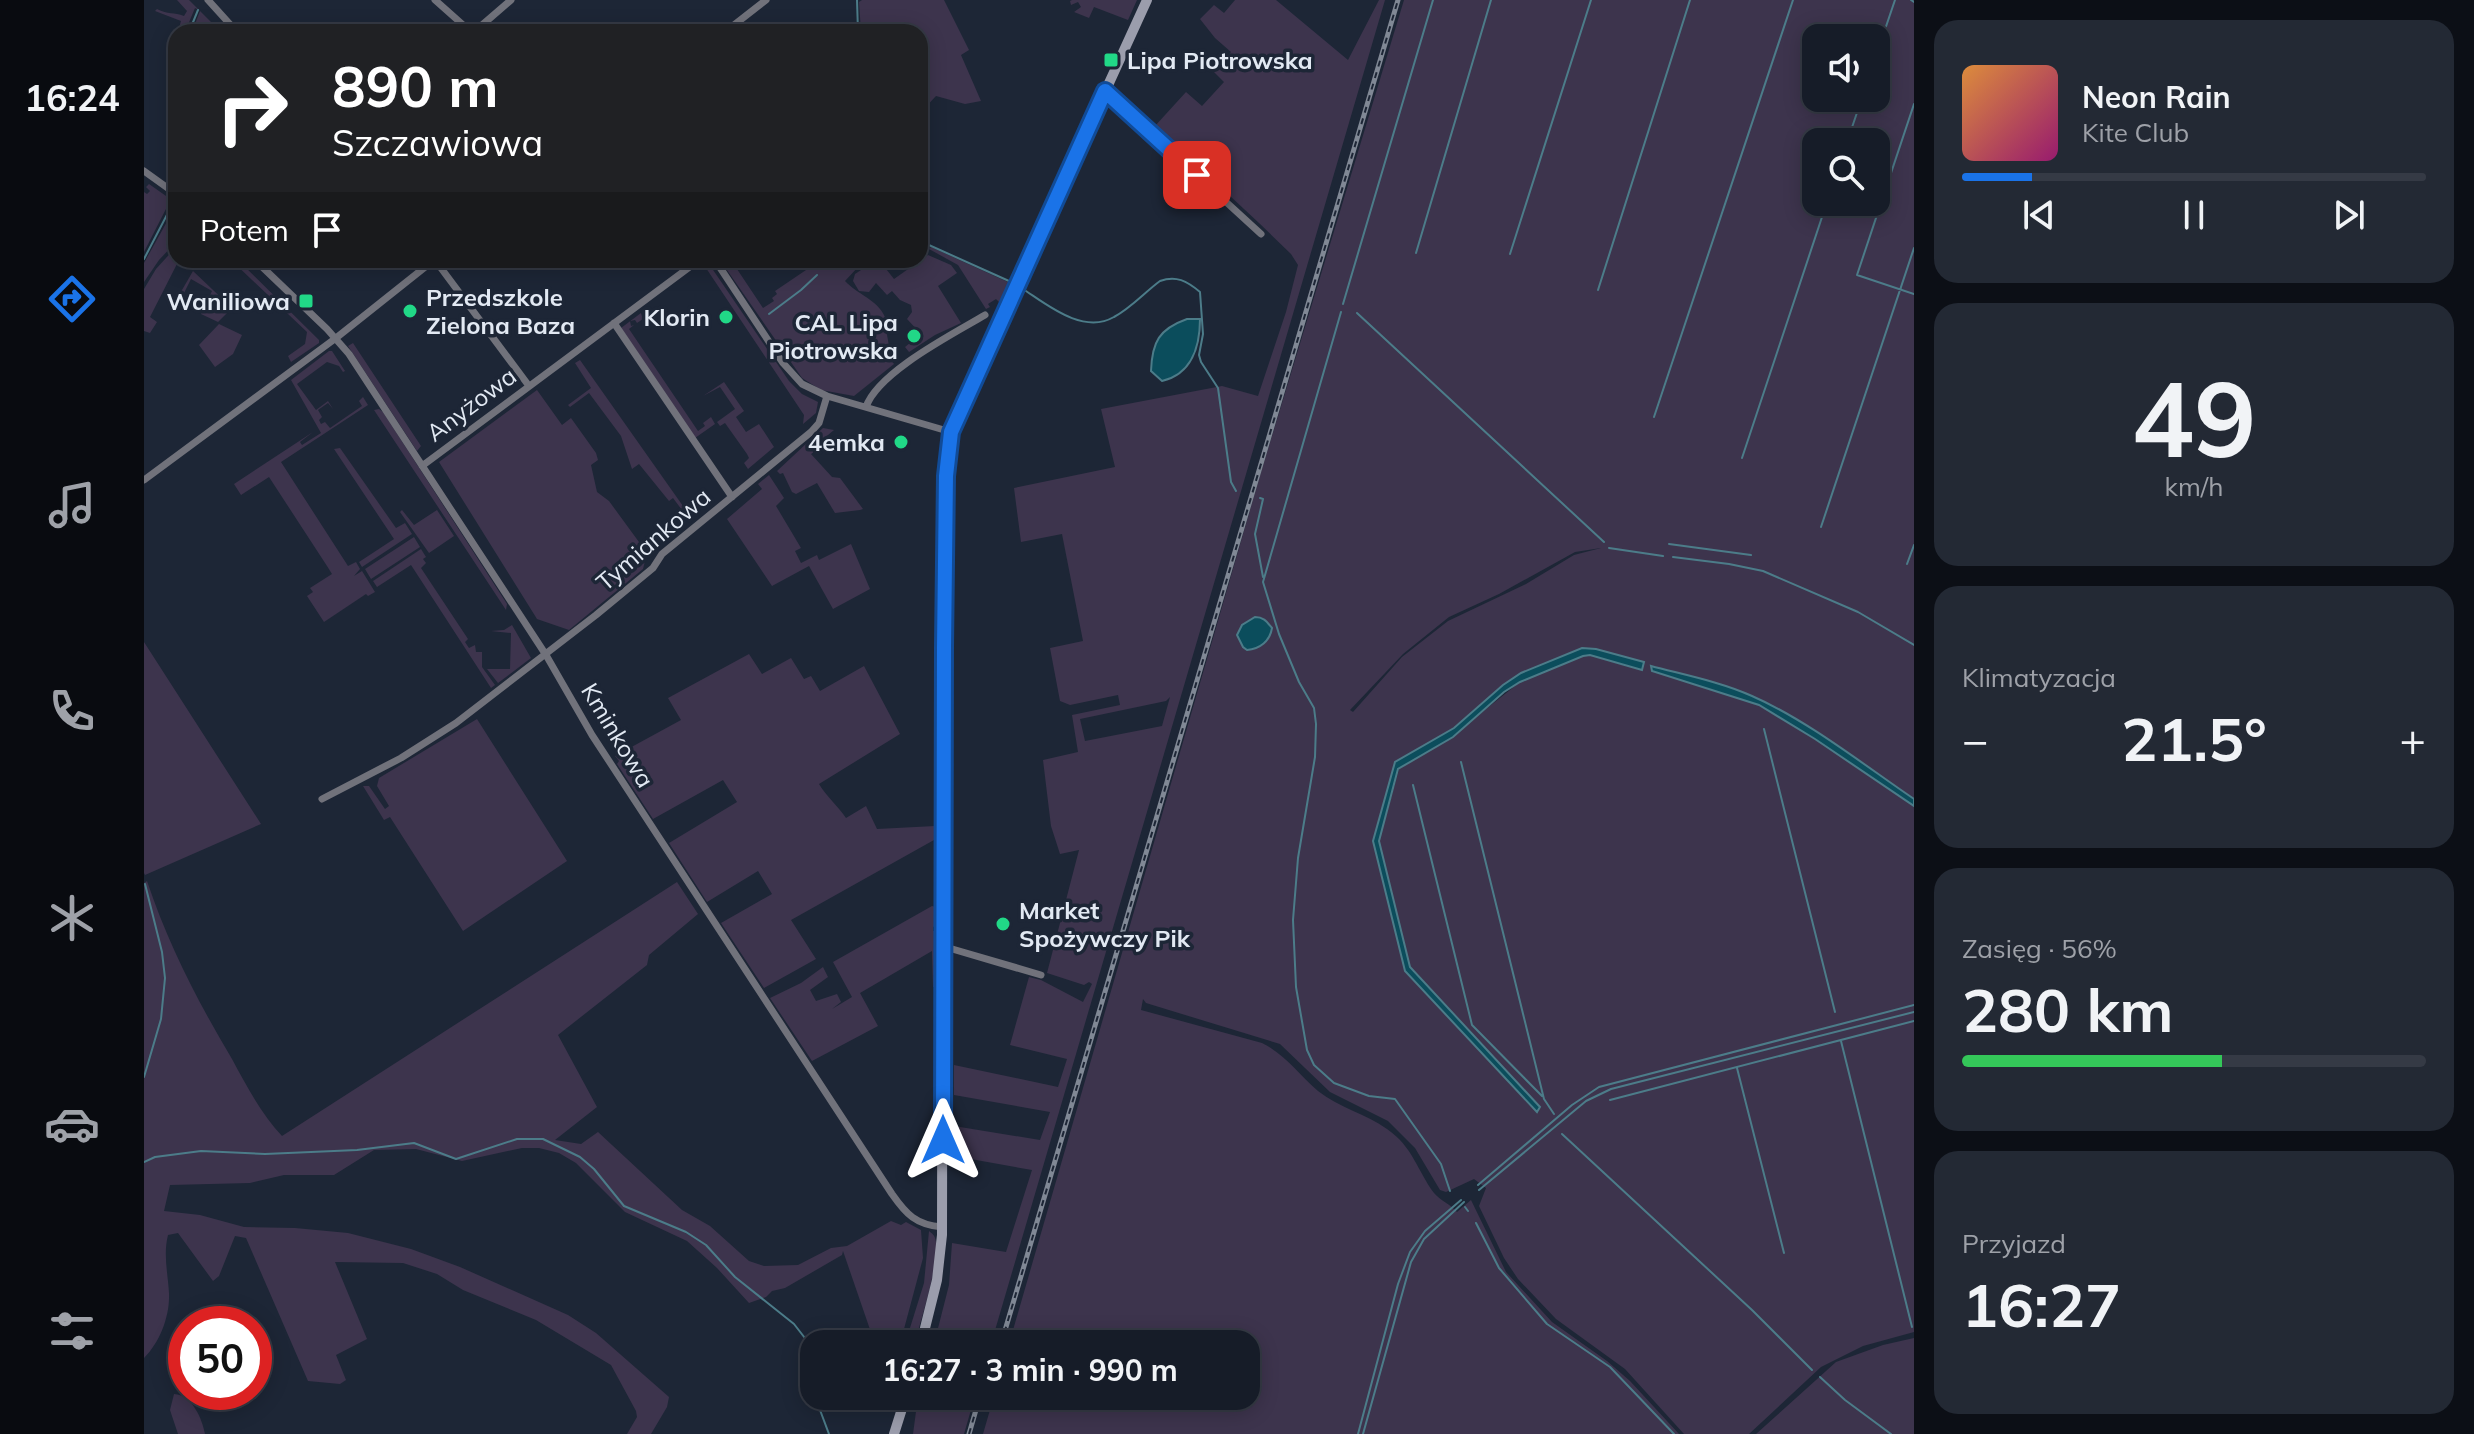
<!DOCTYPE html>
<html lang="pl">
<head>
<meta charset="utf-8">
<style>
	:root { --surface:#161c28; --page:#232934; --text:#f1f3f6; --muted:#9ea1a8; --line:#353a45; --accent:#1a73e8 }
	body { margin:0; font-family:Mulish,sans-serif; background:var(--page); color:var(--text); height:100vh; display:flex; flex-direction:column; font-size:30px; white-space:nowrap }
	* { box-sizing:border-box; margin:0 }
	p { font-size:26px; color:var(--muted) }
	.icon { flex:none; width:44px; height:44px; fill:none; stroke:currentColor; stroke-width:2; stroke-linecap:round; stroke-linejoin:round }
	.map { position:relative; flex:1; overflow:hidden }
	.drawer { display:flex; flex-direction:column; gap:20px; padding:20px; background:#0c0f16; width:560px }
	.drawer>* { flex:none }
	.top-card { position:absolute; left:24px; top:24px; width:760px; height:244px; border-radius:24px; box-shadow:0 4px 20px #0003,0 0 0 2px var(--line); background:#202124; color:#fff; overflow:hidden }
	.buttons { position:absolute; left:1658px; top:24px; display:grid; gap:16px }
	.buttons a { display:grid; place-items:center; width:88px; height:88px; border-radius:16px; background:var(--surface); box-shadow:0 4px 20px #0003,0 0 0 2px var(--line); font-size:40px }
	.speed { position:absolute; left:24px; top:1306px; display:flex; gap:16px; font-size:40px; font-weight:700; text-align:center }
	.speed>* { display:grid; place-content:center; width:104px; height:104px; border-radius:50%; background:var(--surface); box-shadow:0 4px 20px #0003,0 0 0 2px var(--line); line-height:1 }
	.speed .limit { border:12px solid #d22; background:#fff; color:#111 }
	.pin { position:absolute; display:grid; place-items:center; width:68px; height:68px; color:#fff; margin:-34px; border-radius:16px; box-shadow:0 4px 12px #0006 }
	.me { position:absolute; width:88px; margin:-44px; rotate:0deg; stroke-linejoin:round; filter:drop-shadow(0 0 6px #0008) }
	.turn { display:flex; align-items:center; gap:28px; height:168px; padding:0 32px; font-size:36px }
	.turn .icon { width:104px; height:104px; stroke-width:2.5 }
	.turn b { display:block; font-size:56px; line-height:68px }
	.then { display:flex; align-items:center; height:76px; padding:0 32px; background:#0003; gap:16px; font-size:30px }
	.big { font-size:60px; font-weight:700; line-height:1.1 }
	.drawer .widget { flex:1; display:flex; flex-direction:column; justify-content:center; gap:12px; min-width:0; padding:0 28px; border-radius:24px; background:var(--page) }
	.drawer .dial { align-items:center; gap:0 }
	.dial b { font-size:104px; line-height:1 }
	.song { display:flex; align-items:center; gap:24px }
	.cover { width:96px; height:96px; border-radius:12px; background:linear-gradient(135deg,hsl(30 70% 55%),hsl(320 70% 35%)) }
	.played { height:8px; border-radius:4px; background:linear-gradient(90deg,var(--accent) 15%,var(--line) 15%) }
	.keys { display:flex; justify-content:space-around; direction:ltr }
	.heat { display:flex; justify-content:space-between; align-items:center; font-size:44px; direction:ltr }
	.charge { height:12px; border-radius:6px; background:linear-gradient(90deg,#34c759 56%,var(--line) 0) }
	.trip { position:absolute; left:656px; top:1330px; width:460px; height:80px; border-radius:24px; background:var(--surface); box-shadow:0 4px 20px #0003,0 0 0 2px var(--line); font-weight:700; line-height:80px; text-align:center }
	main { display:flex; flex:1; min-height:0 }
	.tab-bar { display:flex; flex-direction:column; width:144px; justify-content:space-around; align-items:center; background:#090b10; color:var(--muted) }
	.tab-bar .icon { width:56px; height:56px }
	.tab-bar .active { color:var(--accent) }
	.tab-bar b { font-size:36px; color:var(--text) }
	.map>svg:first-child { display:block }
</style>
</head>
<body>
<main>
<nav class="tab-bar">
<b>16:24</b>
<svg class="icon active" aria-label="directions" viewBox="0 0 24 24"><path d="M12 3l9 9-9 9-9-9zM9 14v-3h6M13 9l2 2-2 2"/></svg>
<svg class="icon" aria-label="music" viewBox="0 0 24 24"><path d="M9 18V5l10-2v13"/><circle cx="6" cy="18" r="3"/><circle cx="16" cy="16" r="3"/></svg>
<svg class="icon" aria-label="phone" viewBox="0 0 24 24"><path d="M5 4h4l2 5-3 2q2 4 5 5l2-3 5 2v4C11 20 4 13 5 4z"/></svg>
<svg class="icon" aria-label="climate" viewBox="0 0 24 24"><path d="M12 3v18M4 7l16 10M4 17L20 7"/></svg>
<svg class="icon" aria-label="car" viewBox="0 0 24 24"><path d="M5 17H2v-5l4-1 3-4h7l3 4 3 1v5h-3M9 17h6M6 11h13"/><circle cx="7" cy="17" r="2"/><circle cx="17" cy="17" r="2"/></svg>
<svg class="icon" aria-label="filters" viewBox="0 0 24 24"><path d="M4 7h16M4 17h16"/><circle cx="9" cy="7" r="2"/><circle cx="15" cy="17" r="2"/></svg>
</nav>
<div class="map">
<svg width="1770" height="1434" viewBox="0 0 1770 1434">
	<rect width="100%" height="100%" fill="#1d2636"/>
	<path fill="#3d344d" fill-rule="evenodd" d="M33,0H45L69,24L67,32H48L56,11L51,8L41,32H34L37,21L11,11L13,9C24,15 30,12 40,16L43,11Z
		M718,0H800L825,50L817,55L837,101L821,104L792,96L776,113V32H717L715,2Z
		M928,0H993L984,20L950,7L945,18L930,12L937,7L934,2L927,5L926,1Z
		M1091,0H1132L1204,60L1235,0H1241L847,1344H790L805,1285L808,1243L862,1252L888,1170L810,1156V1126L896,1140L906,1112L810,1095V1065L914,1087L923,1059L866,1045L885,977L897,980L939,1002L948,984L945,982L940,985L903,973L935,850L916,854L907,826L899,760L934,752L928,715L976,705L974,695L926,705L916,701L906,648L939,641L918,534L877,542L870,488L971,467L957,409L1078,386L1114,396L1142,312L1154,265L1147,254L1115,223L1011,126L1042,92L1058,106L1080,82L1069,71L1087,52L1071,38L1056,19L1070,5L1080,13ZM1026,697L1018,726L941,741L936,719L1022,701Z
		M1260,0H1770V799L1619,701L1591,690L1508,666V671L1615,705L1671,739L1770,806V1332L1719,1346L1677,1367L1605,1434H1540L1481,1369L1412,1319L1374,1279L1360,1258L1335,1206L1342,1188L1330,1179L1302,1192L1296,1190L1271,1148L1244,1121L1186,1092L1136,1044L1002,1003L999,999L997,1010L1118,1043C1142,1055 1154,1074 1174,1091C1195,1108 1221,1113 1243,1129C1269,1147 1273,1170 1290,1193C1297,1201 1306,1204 1313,1212L1327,1200L1362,1272L1408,1322L1463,1361L1486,1381L1535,1434H839L850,1396H1102V1344H865L1115,479ZM1672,38H1732V98H1672ZM1672,142H1732V202H1672ZM1457,548L1430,555L1382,584L1304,621L1258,657L1209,712L1206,710L1259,654L1305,617L1355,594L1431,552ZM1438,648L1452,649L1475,664L1446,655L1439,656L1376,682L1332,717L1256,766L1235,841L1266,968L1396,1107L1394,1112L1261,971L1229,841L1251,762L1310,728L1367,679Z
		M5,184L32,203V242L15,260L0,282V263L30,209L24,205L0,252V192L3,194L6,191L2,187Z
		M32,247V260H35L6,317L13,322L6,333L0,331V289L12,269Z
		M787,247L866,283L858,300L855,302L852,299L844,304L846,307L842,309L814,265L785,249Z
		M784,255L807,265L813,273L794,286L817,323L791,335L765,352L761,347L777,334L763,319L768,312L767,305L756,300L748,291L743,295L732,283L725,292L715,291L709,281L711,274L717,270L715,266L701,281C714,295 733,299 741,317L733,327L726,325L722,313H719L718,319L728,331L742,329L745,346L739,349L750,364L710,396L677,390L658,378L576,260H587L619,308L630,301L628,298L633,294L631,291L662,270L661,267L666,263L672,269L681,260H735L750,279Z
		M87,260H94L175,340V343L147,362L144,356L161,344L163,332Z
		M565,264L645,381L658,394L674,402L672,413L659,424L660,415L560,265Z
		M49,271L88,308L74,322L57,314L68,291L47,279L37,299L34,297Z
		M497,313L499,319L493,323L491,320L486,321L487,326L490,325L485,329L554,431L561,426L559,423L567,417L571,424L551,438L477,328Z
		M75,324L98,335L89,354L71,367L55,345Z
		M209,343L277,446L273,451L204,346Z
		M185,351H188L201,371L199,372L195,366L183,362L153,384L172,410L184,401L189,409L184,403L174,410L178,417L175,420L177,424L181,422L186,428L218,406L215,401L219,397L224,405L137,462L204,566L212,562L216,569L210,576L218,571L231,592L224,596L222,594L180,622L163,596L169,592L166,588L188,574L183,566L125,477L97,495L90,484L169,432L156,442L158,445L177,433L147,380Z
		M436,360L546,516L544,518L529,498L525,501L495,464L488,469L477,436L445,393L426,407L424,405L447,388L431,363Z
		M580,382L600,411L592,417L602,432L615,424L630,447L604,469L600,463L605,458L603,454L581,423L576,426L573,422L591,409L576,387L559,396Z
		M393,390L418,425L427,418L452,453L454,460L447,465L453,492L465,501L503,553L499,569L425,630L393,619L295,462Z
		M235,409L239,412L363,604L362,610L230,410Z
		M679,428L690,430L672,445L674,449L667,454L688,477L696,478L719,509L716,510L691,513L673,483L652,494L648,492L639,473L636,474L633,471Z
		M196,448L252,528L261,523L268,534L218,567L215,562L250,539L190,449Z
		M625,475L640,498L632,506L657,548L651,551L657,563L673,555L675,560L707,544L726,589L689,609L665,566L628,586L583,519L618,489L614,484Z
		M258,510L270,525L293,510L310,536L285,553L256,512Z
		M270,537L276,547L227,579L221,569Z
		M277,549L282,557L279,559L282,563L277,568L324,639L321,642L325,648L331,645L332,652H338V667L351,685L347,688L267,565L233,587L229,581Z
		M368,625L387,658L354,683L343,669H366L367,633L347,631L360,630Z
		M0,642L117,824L1,875L0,873Z
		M605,654L618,674L647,658L660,679L667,676L676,691L720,666L756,734L675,784C683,797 693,805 702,818L722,806L733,829L791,826L790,840L647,920L672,959L620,988L577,923L628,894L614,871L563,902L525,843L593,802L579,780L509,819L473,764L475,761L471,756L537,720L524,698Z
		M333,719L423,861L319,931L246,817L240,820L219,786H225L241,809L245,806L233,786L235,778Z
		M3,881C24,944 54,1002 88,1059C102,1085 118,1115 138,1136L533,882L554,914L505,955L503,965L414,1035L453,1107L411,1140L437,1144L454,1132L538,1210L566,1226L605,1261L620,1266L654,1265L687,1248L703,1246L747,1221L757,1225L762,1222L777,1230L779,1258L756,1344H731L699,1251L698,1255L641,1288L628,1291L622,1297L605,1303L573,1268L543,1241L481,1212L432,1163L415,1153L395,1148H378L318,1161L272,1149L230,1150L190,1175H140L106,1183L26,1185L20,1211L56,1215L100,1227L151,1228L204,1233L267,1249L316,1267L424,1315L452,1333L525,1397L523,1407L507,1434H483L493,1417L492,1411L467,1365L392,1320L319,1290L293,1274L259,1263L191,1262L223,1339L192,1355L202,1380L196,1384L164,1381L102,1238L91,1236L75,1276L69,1281L34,1233L24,1235C19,1255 24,1274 25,1293C26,1316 16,1342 0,1358V883Z
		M788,906L792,907V926L789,927V931H792L791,987H789L788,951L716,993L734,1026L668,1061L626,998L657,983L679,967L684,977L666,990L672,1001L693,994L697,1002L688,1009L708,997L689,962Z
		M785,1231C790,1235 791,1236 792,1242C796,1259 776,1325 770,1344H761L780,1283Z
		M1770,1338V1434H1612L1692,1362L1739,1345Z
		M30,1394C48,1395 58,1418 61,1434H34L26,1410Z
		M781,1396H831L820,1434H769L773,1404H782Z"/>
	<path fill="#0b4d5c" stroke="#4c7c89" stroke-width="2" d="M1043,319H1056C1056,346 1048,374 1018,381L1007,371C1008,342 1015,329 1043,319Z
		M1111,617C1120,617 1123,622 1128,628C1126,641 1116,649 1103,650L1099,647L1093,635L1098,625Z
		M1438,648L1452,649L1500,662L1498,670L1446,655L1439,656L1376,682L1360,692L1309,737L1254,769L1235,841L1266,967L1396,1107L1393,1112L1261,971L1229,841L1251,762L1310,728L1359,685L1377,673Z
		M1507,666C1541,675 1577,682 1608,696C1663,720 1720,765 1770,799V806L1671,739L1615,705L1508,671Z"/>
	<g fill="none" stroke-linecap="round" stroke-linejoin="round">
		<path stroke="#4c7c89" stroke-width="2" d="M713,0L714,32
			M1767,0L1770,2
			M45,32L54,10
			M1732,56L1751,0
			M1770,104L1713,275L1770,294
			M1703,142L1718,98
			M776,241L865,281
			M1272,253L1347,0
			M1366,254L1447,0
			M0,259L27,207
			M1454,290L1546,0
			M882,291C906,307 940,334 970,317C987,308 1001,292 1016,281C1032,275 1043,281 1056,292L1059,334L1055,355L1057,362L1074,388L1087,482L1092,491
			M1199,304L1289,0
			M1197,312L1119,582L1135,634L1155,682L1170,708L1172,724L1171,757L1154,858L1149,920L1152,987L1163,1050L1170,1065L1190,1083L1225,1096L1251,1099L1297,1164L1306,1191
			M1213,313L1460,542
			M625,314L657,290L673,275
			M1510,417L1649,0
			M1598,458L1683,202
			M1116,498L1119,499L1111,534L1119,577
			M1677,527L1770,248
			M1525,544L1607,555
			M1465,548L1519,556
			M1529,557L1585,564L1619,571L1714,612L1770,645
			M1763,564L1770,545
			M1620,729L1691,1012
			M1317,762L1400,1099L1410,1114
			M1269,785L1328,1025L1398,1096
			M1697,1041L1768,1327
			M1593,1068L1640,1253
			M0,1077L17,1019L21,978L18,952L1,884
			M1466,1100L1770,1021
			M1418,1134L1608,1310L1668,1370
			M0,1162L11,1157L57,1151L121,1154L213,1150L270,1143L312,1159L373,1139H399L436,1157L450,1169L480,1206L542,1232L562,1245L591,1277L650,1324L664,1342L670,1379
			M1334,1185L1428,1105L1455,1087L1770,1005
			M1335,1190L1442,1101L1467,1089L1770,1012
			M1321,1207L1324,1211
			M1332,1223L1355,1268L1403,1324L1466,1367L1530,1434
			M1676,1377L1701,1400L1747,1434
			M672,1396L674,1404
			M676,1410L685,1434
			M1214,1434L1254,1284L1266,1252L1281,1231L1317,1200
			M1219,1434L1267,1262L1280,1239L1320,1202"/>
		<path stroke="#71727b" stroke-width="7" d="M64,0L93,32
			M291,0L327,32
			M330,32L367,0
			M581,32L622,0
			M961,91L1117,234
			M0,171L32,194
			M111,260L183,329L205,354L402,655L448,735L748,1194C762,1214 772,1225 798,1227
			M291,260L385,386
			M571,260L639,363L658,384L683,396L807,432
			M470,323L588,497
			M722,407C734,372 809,334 841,315
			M278,466L555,260
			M0,480L192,338L290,260
			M178,799L257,758L312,723L452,615L509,568L518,554L667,432L675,423L683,396
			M798,946L897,975"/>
		<path stroke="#9b9dac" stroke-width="10" d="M777,1344L793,1280L798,1235L799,692L804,445L816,409L1003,0
			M750,1434L762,1396"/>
		<defs>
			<path id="rail" d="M857,1344L1254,0
				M825,1434L836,1396"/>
		</defs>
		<use href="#rail" stroke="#808895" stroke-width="5"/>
		<use href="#rail" stroke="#1d2636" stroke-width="2" stroke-dasharray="6" stroke-linecap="butt"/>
	</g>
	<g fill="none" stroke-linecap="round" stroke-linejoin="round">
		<defs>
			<path id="route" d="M799,1140L800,647L802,476L807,432L961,91L1053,175"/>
		</defs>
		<use href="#route" stroke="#114b97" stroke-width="20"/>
		<use href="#route" stroke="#1a73e8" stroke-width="14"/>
	</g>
	<g fill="#21d887" stroke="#1d2636" stroke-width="3">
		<rect x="959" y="52" width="16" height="16" rx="4"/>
		<rect x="154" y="293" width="16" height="16" rx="4"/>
		<circle cx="266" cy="311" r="8"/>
		<circle cx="582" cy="317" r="8"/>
		<circle cx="770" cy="336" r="8"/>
		<circle cx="757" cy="442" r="8"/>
		<circle cx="859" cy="924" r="8"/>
	</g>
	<g text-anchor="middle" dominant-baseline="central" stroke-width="7" stroke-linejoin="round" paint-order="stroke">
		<g font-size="24" font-weight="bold" fill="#e2e9f3" stroke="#1d2636" text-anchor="end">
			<text x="983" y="60" text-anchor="start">Lipa Piotrowska</text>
			<text x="282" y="297" text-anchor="start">Przedszkole<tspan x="282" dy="28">Zielona Baza</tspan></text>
			<text x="146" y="301">Waniliowa</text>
			<text x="566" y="317">Klorin</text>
			<text x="754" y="322">CAL Lipa<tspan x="754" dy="28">Piotrowska</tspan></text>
			<text x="741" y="442">4emka</text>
			<text x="875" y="910" text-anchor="start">Market<tspan x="875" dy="28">Spożywczy Pik</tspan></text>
		</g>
		<g font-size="24" fill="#e2e9f3" stroke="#1d2636">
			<text transform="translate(327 404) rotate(-37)">Anyżowa</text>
			<text transform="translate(509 539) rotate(-41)">Tymiankowa</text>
			<text transform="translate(474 735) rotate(59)">Kminkowa</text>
		</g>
	</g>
</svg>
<div class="buttons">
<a><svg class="icon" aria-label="sound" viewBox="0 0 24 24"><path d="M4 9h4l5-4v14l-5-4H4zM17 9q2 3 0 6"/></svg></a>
<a><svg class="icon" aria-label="search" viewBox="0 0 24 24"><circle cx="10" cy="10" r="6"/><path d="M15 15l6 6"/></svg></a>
</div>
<div class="speed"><div class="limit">50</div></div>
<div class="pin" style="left:1053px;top:175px;background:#d93025"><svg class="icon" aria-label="arrive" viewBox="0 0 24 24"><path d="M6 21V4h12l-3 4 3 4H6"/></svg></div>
<svg class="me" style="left:799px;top:1140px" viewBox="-20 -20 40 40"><path d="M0-17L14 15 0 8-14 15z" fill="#1a73e8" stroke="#fff" stroke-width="4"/></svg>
<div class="trip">16:27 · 3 min · 990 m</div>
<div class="top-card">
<div class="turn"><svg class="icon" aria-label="right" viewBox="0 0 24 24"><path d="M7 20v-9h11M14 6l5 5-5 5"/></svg><div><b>890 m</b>Szczawiowa</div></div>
<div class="then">Potem<svg class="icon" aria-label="arrive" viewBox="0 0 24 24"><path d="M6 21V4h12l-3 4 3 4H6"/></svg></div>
</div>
</div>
<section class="drawer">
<div class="widget">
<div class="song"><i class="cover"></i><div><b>Neon Rain</b><p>Kite Club</p></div></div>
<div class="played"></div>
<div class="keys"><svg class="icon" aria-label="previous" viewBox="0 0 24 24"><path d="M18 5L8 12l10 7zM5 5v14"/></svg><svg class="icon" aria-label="pause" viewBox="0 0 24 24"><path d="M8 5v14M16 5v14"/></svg><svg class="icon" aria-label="next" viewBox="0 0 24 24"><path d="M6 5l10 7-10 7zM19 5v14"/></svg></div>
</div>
<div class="widget dial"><b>49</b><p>km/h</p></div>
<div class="widget"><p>Klimatyzacja</p>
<div class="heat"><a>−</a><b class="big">21.5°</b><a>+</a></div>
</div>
<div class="widget"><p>Zasięg · 56%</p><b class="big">280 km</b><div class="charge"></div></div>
<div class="widget"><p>Przyjazd</p><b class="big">16:27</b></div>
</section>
</main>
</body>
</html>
